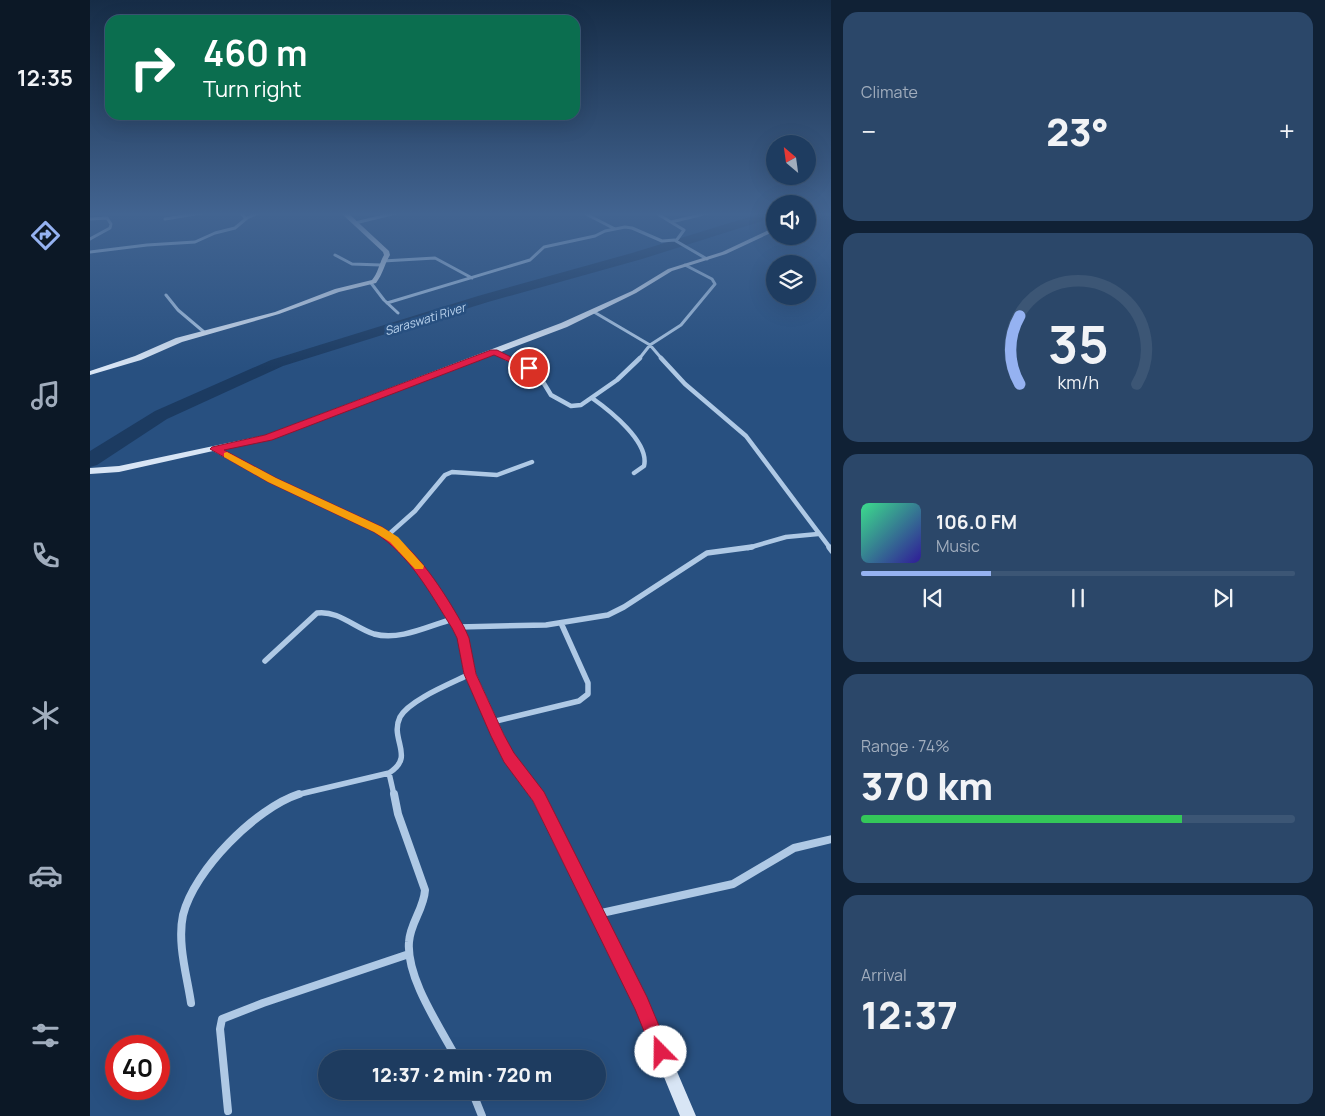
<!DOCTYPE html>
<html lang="en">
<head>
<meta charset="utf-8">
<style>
	:root { --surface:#1e3c60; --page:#2b4769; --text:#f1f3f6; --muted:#a1adbd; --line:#3c5675; --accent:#95b2f1 }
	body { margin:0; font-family:Manrope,sans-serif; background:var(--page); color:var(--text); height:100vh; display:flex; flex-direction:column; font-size:19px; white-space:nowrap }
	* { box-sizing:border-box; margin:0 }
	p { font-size:16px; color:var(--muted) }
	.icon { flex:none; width:28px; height:28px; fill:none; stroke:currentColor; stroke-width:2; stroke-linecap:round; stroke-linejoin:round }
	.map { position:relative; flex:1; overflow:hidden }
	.panel { display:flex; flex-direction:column; gap:12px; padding:12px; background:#102135; width:494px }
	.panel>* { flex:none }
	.guide { position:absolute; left:15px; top:15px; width:475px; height:105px; border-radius:15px; box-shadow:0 5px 20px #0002,0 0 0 1px var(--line); background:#0b6e4f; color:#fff; overflow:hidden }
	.needle { width:32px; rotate:331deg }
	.controls { position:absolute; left:676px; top:135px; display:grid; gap:10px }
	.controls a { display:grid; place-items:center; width:50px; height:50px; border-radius:50%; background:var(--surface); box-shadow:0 5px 20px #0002,0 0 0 1px var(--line); font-size:25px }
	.speed { position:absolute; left:15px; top:1035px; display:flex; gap:10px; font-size:25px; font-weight:700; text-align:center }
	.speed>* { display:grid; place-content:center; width:65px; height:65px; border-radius:50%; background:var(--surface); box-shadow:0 5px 20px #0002,0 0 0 1px var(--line); line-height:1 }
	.speed .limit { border:8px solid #d22; background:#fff; color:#111 }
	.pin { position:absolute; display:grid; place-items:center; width:42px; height:42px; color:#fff; margin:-21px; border:2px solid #fff; border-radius:50%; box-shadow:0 1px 5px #0007 }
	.me { position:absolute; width:55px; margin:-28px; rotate:338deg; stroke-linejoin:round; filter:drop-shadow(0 0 4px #0008) }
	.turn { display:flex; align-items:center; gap:18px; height:105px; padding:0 15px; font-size:22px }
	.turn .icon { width:65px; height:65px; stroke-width:2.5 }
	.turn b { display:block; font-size:35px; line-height:42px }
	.big { font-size:38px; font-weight:800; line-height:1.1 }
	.panel .widget { flex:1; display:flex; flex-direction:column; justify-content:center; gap:8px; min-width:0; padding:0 18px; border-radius:15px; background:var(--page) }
	.panel .dial { align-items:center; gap:0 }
	.dial svg { height:130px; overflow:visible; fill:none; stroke:var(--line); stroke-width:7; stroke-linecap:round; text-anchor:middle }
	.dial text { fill:var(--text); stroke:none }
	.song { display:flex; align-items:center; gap:15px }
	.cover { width:60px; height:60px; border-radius:8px; background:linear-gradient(135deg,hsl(150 70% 55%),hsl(250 70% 35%)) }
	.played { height:5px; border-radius:2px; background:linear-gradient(90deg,var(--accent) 30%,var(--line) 30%) }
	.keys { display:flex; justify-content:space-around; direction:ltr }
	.heat { display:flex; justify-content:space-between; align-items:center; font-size:28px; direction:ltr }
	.charge { height:8px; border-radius:4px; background:linear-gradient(90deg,#34c759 74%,var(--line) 0) }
	.trip { position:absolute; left:228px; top:1050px; width:288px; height:50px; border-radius:25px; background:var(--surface); box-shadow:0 5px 20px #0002,0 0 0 1px var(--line); font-weight:800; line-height:50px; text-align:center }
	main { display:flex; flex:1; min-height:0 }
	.tab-bar { display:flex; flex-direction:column; width:90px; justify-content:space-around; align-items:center; background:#0c1826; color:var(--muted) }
	.tab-bar .icon { width:35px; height:35px }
	.tab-bar .selected { color:var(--accent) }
	.tab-bar b { font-size:22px; color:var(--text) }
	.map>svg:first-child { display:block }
</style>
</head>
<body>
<main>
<nav class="tab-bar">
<b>12:35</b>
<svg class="icon selected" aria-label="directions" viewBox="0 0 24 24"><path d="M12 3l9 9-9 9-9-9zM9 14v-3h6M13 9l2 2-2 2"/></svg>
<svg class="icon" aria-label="music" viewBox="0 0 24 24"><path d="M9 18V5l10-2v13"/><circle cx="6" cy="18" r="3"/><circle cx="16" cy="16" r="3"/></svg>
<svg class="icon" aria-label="phone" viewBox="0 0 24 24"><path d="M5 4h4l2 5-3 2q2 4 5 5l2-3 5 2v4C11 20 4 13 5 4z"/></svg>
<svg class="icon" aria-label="climate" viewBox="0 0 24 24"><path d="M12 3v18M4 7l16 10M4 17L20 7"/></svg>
<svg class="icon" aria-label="car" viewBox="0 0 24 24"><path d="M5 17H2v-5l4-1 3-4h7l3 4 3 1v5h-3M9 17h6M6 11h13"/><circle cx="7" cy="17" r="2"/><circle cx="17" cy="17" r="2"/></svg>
<svg class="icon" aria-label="filters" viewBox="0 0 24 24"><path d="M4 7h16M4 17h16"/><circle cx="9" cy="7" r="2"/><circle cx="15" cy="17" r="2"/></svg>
</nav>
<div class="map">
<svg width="742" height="1116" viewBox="0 0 742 1116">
	<rect width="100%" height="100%" fill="#285080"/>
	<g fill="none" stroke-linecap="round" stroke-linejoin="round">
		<path fill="#1c3b61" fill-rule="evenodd" d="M672,213H685V217L552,259L398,302L193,366L77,419L7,465L0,467V451L65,411L181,360L388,296L542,253Z"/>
		<path stroke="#afc9e5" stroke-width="3" d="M151,213L156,219
			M494,213L525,229
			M566,213L594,230L586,241L617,259
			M0,219L17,218L21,224L20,228L0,239
			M75,219L111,213
			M581,222L618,213
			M265,223L306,213
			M0,252L57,245L105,242L125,233L145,228L157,218L168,213
			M245,255L262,264L291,265
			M293,261L345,258L382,278
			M281,283L294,300L308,313
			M76,295L88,310L114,332
			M297,303L440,260L454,247L505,236L515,231L535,227L542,228L572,241L585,240
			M504,312L560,345L572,359
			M404,352L419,359
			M549,359L560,345L591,325L625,284L622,279L595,265"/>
		<path stroke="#afc9e5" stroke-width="4.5" d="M416,358L447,372L461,395L481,406L491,405L527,380L550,358
			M571,358L595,384L656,436L740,548
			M502,398C519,410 560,442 554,466L544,473
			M298,535L325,511L355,475L362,472L407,475L442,462
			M658,548L696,537L728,534"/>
		<path stroke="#afc9e5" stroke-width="5.5" d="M739,547L742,551
			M369,627L456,625L518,615L534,607L617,553L662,547
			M175,661L227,613C248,610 265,628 284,634C310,641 338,626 363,619
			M402,722L489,701L498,694V683L471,623
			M299,773L304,795
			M206,795L299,773C326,756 299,740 310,717C319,700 362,683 380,674"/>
		<path stroke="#afc9e5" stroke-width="8" d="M304,794L308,814L335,890C334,909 320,923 319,942C316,978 350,1027 367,1059
			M507,914L643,884L704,848L742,839
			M101,1003C97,976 87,943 93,915C104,870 166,808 209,794
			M382,1091L392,1116
			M138,1111L130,1029L132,1019L173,1003L319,954"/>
		<path fill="#d8e5f5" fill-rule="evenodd" d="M251,213H258L299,251L300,255C294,265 293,274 286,283L249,292L189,314L92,342L51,360L0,375V371L45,356L86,338L185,312L245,289L282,280C288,273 289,264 294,255L293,252Z
			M720,213H729L718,218V214Z
			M685,227V231L636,254L582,271L546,293L477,327L181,439L132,449L185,478L291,527L317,547L346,584L372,624L378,638L386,674L414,735L423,753L453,793L556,999L606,1116H590L546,1009L443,801L415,761L402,736L374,674L368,638L363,628L339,589L320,563L298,541L285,531L179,482L123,451L29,472L0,474V468L29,466L176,435L471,323L542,291L578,269L632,252Z"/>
	</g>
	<linearGradient id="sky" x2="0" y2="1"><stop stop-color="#162c46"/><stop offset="0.58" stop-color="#426491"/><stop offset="1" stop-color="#426491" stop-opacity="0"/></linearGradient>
	<rect width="742" height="369" fill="url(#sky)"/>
	<path fill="#e11d48" stroke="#92132f" d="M401,350H407L443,368L436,369L404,355L182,440L134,450L186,478L292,527C328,550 353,590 374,627L379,638L386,674L414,735L424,753L454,792L557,997L580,1052L578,1058L571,1061L565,1058L545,1009L443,801L414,762L401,736L374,674L367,638L362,628C340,593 320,555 284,532L178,482L120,449L122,447L175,435Z"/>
	<path fill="#f59e0b" d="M137,452L186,478L292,527L308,537L334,566L333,569H325L300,542L284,532L178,482L134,457V453Z"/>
	<g text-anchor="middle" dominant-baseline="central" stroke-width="5" stroke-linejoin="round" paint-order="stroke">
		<g font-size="12" font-style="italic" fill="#bad3ed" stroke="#285080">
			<text transform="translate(335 319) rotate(-17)">Saraswati River</text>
		</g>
	</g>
</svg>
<div class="controls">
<a><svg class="needle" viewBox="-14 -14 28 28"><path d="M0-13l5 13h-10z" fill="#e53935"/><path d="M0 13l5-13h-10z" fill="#a1adbd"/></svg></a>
<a><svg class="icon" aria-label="sound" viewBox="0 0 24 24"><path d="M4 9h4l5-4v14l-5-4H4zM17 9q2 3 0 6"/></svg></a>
<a><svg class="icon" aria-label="layers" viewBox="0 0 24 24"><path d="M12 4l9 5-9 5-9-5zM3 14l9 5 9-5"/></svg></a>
</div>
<div class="speed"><div class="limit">40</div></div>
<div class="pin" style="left:439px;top:368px;background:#d93025"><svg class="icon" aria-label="arrive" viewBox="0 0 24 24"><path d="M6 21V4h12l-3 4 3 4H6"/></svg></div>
<svg class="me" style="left:571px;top:1052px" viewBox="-20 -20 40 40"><circle r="19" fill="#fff"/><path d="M0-13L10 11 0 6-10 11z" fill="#e11d48"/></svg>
<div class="trip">12:37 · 2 min · 720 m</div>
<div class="guide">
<div class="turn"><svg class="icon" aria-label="right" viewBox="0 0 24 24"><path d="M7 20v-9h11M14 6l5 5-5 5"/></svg><div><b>460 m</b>Turn right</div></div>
</div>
</div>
<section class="panel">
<div class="widget"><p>Climate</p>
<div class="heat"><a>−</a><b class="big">23°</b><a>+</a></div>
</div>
<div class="widget dial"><svg viewBox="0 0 100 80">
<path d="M14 69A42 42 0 1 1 86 69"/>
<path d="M14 69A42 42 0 0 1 14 27" stroke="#95b2f1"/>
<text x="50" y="56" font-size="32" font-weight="700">35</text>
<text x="50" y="72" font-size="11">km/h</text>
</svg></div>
<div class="widget">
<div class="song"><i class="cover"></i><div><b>106.0 FM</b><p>Music</p></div></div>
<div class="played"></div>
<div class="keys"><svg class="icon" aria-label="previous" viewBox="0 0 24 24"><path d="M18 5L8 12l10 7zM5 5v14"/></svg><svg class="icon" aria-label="pause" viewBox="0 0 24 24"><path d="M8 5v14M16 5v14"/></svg><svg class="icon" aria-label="next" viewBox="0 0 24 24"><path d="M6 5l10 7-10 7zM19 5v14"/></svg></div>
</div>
<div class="widget"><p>Range · 74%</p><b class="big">370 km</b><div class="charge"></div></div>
<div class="widget"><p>Arrival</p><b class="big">12:37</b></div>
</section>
</main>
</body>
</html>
